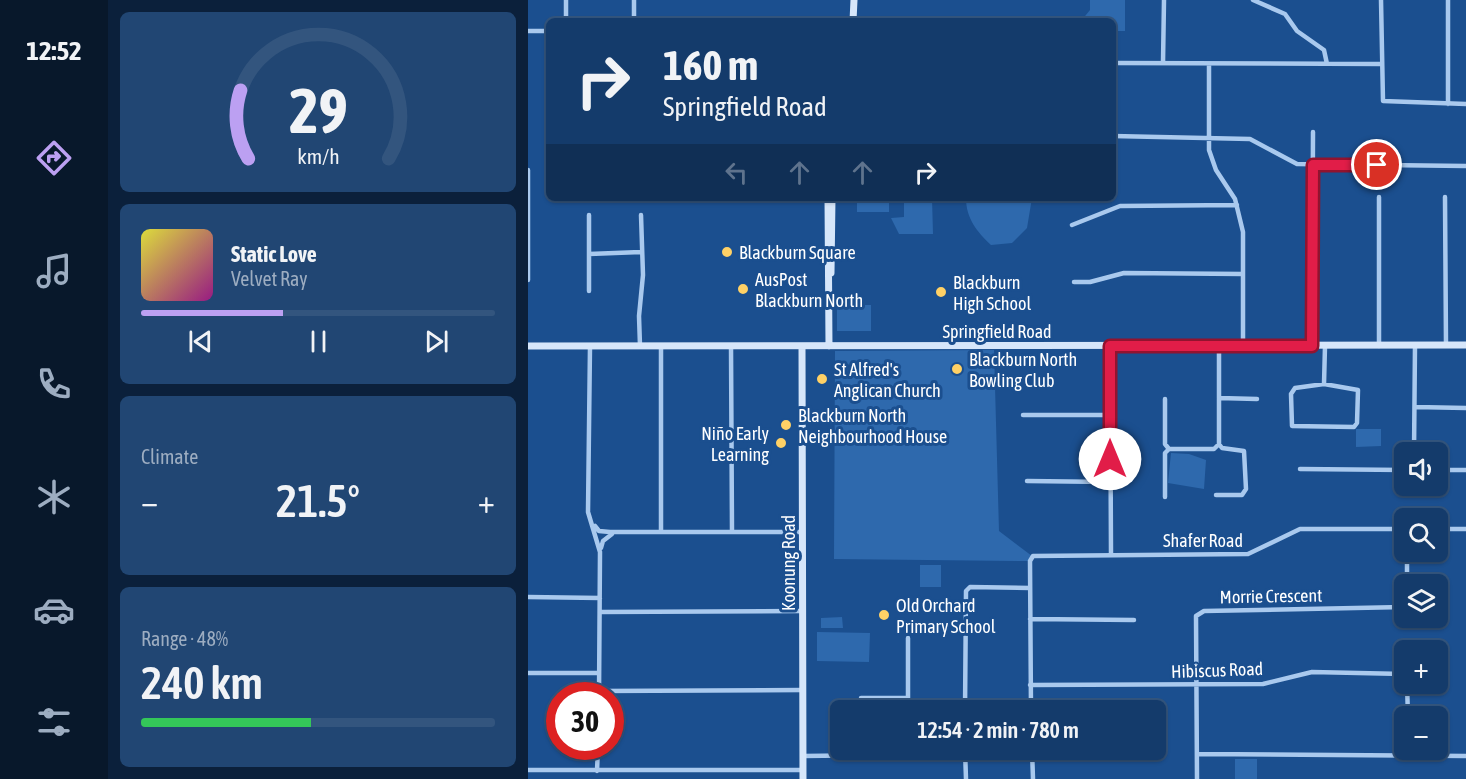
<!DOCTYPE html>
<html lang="en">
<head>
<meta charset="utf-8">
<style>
	:root { --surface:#143b6b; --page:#214673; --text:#f1f3f6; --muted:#9dadc1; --line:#33557e; --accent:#bca0f2 }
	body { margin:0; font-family:"Asap Condensed",sans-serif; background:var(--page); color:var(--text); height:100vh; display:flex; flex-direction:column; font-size:22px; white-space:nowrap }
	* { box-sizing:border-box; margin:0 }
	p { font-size:20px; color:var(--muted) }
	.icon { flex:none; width:33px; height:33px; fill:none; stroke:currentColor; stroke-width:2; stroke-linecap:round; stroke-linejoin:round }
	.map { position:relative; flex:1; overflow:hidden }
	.details { display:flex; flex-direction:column; gap:12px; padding:12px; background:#0b203b; width:420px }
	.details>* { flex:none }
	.hud { position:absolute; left:18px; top:18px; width:570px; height:183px; border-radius:9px; box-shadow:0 2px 4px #0004,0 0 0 2px var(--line); background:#143b6b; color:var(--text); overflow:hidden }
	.buttons { position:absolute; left:866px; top:442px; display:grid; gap:12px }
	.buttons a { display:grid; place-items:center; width:54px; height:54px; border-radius:9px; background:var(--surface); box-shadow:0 2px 4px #0004,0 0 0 2px var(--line); font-size:30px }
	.speed { position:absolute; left:18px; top:682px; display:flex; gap:12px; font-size:30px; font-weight:700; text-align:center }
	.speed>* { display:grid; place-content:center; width:78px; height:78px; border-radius:50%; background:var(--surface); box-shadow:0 2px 4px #0004,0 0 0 2px var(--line); line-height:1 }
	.speed .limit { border:9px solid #d22; background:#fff; color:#111 }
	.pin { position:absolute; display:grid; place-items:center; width:51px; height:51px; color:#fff; margin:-26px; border:3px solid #fff; border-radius:50%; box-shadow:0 2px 6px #0007 }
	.me { position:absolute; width:66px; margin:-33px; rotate:0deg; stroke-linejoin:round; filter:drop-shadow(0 0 4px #0008) }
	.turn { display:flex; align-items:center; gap:21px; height:126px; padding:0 18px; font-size:27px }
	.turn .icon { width:78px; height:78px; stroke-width:2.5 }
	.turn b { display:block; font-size:42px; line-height:51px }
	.lanes { display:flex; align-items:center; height:57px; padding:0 18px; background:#0003; justify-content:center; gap:30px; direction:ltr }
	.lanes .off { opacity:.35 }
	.big { font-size:45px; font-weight:600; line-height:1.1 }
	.details .widget { flex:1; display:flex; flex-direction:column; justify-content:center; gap:9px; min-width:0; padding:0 21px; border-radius:9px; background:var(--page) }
	.details .dial { align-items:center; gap:0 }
	.dial svg { height:156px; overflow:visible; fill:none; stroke:var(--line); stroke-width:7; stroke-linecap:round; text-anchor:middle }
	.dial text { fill:var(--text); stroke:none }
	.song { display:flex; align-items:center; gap:18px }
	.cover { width:72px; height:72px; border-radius:9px; background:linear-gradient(135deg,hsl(60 70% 55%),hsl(310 70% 35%)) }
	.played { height:6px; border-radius:3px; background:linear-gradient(90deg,var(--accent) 40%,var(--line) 40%) }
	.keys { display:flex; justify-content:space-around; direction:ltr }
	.heat { display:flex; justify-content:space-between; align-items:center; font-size:33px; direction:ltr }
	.charge { height:9px; border-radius:4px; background:linear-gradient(90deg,#34c759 48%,var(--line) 0) }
	.trip { position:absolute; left:302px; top:700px; width:336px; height:60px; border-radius:9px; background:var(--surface); box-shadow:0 2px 4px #0004,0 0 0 2px var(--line); font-weight:600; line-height:60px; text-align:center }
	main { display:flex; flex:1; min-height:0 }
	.tab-bar { display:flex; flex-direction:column; width:108px; justify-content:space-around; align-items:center; background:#08182b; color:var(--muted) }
	.tab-bar .icon { width:42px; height:42px }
	.tab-bar .on { color:var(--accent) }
	.tab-bar b { font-size:27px; color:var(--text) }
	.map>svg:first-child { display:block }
</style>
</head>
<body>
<main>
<nav class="tab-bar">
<b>12:52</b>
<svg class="icon on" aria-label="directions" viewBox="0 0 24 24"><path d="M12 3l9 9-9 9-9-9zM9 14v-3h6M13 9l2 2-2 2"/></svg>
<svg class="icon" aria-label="music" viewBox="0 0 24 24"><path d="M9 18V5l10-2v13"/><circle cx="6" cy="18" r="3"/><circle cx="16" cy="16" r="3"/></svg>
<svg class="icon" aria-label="phone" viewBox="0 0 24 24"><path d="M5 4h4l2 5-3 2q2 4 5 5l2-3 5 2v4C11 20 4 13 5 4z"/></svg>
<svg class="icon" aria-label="climate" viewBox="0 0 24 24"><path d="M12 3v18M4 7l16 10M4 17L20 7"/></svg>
<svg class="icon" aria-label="car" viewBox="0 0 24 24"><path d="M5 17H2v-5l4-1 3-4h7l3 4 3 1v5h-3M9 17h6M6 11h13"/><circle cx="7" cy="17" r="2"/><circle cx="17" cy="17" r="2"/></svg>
<svg class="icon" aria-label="filters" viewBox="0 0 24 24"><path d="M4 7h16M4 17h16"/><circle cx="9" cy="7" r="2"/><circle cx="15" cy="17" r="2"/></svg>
</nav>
<section class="details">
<div class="widget dial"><svg viewBox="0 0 100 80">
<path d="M14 69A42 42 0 1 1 86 69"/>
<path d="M14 69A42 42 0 0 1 10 34" stroke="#bca0f2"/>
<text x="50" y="56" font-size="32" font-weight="700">29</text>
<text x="50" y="72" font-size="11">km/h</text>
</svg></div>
<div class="widget">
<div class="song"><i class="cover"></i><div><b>Static Love</b><p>Velvet Ray</p></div></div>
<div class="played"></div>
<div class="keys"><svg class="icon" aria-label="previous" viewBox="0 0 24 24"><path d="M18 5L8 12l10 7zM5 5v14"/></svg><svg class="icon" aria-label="pause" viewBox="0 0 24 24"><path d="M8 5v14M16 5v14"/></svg><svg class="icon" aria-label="next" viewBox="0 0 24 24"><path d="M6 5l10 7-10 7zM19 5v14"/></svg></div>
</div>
<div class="widget"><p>Climate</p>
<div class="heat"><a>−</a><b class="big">21.5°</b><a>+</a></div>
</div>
<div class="widget"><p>Range · 48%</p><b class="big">240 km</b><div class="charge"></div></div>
</section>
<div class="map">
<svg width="938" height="779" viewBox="0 0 938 779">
	<rect width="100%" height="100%" fill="#1b4f8f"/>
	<path fill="#2e69ad" d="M562,0H597V31H585V21H553L562,10Z
		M329,198H361V212H329Z
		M376,198H404L405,234H371L363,218L376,217Z
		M438,198H504L499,228L484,243L463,245C449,232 438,218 438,198Z
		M309,305H343V331H309Z
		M466,350L471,531L504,556L500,561L306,559L307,351Z
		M828,429H853V446L828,447Z
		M643,453L661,454L678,460L676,489L640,483Z
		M392,565H413V587H392Z
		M314,617L315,628H293V618Z
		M289,632L342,633L341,662L289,661Z
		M707,759H729V779H707Z"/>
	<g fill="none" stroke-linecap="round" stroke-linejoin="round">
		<path stroke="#a9c9ee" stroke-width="4.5" d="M725,0L757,14L769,31L796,50L799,64
			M853,0L855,101L938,104
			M920,0V104
			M38,21V0
			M106,21V0
			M0,31H21
			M585,63L853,64
			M635,63L636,0
			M681,64V150L688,170L707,199L715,232V346
			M585,136L722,139L769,164L938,166
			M0,170V280
			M851,197V346
			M917,197L918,345
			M61,215V291
			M544,225L592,206L709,205
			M61,254L113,252
			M546,282H562L596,273L715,274
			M62,346L60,512L72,552L71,696
			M112,346L111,316L115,275L113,215
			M133,346V531
			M203,346L204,531
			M582,346L583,554
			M784,346L785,132
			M796,384L830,390L829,423L826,427L764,426L763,394L767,388Z
			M796,384L797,346
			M691,398L729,399
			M887,407L938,408
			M495,415H582
			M641,449H686L691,444V346
			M886,453L887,345
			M772,469L876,470
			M909,470H938
			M499,481L582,482
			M688,495H714L718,489L716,451L694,448L691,444
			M637,497V453L641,449L637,444V399
			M67,526L71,531L82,532H275
			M909,529H938
			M73,548L75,541L84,534
			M879,585V552
			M0,597L72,598
			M72,612L275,611
			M502,619L606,620
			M0,673H71
			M879,684L880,717
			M502,685L735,684L784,672L876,674
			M71,691L275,690
			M333,698H379
			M380,711V638
			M437,711L438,591L442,587L502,588
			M503,711L502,561L505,556L720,554L772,529H876
			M437,750L438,779
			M504,750L505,779
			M505,754L608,755
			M669,754L938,756
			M275,756L437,754
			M0,770H275
			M69,771L70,747
			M669,779L668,616L676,611L876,607"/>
		<path stroke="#d6e6fa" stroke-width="7" d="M325,21L326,0
			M300,198L301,346
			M303,273L304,198
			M0,346L938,345
			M274,346L275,779"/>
	</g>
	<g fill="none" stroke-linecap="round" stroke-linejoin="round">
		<defs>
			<path id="route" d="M582,459V346H784L785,165H849"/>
		</defs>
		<use href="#route" stroke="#92132f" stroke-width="15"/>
		<use href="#route" stroke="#e11d48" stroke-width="10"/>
	</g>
	<g fill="#ffd166" stroke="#1b4f8f" stroke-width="2">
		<circle cx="199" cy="252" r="6"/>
		<circle cx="215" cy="289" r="6"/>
		<circle cx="413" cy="292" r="6"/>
		<circle cx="429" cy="369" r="6"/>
		<circle cx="294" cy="379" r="6"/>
		<circle cx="258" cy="425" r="6"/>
		<circle cx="253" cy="443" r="6"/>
		<circle cx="356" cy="615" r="6"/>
	</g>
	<g text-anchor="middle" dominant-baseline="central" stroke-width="6" stroke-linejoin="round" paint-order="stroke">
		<g font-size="18" fill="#fff" stroke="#1b4f8f" text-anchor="start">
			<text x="211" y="252">Blackburn Square</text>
			<text x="227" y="279">AusPost<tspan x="227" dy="21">Blackburn North</tspan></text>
			<text x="425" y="282">Blackburn<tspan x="425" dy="21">High School</tspan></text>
			<text x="441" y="359">Blackburn North<tspan x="441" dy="21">Bowling Club</tspan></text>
			<text x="306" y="369">St Alfred's<tspan x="306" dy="21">Anglican Church</tspan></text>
			<text x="270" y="415">Blackburn North<tspan x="270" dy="21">Neighbourhood House</tspan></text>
			<text x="241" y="433" text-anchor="end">Niño Early<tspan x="241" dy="21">Learning</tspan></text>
			<text x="368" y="605">Old Orchard<tspan x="368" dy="21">Primary School</tspan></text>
		</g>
		<g font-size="18" fill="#fff" stroke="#1b4f8f">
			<text x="469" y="331">Springfield Road</text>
			<text x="675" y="540">Shafer Road</text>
			<text transform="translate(260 563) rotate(-90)">Koonung Road</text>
			<text transform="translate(743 596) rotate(-1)">Morrie Crescent</text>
			<text transform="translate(689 670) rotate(-2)">Hibiscus Road</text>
		</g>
	</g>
</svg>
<div class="buttons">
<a><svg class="icon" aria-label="sound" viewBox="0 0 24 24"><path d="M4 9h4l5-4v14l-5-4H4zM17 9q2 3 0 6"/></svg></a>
<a><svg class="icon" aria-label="search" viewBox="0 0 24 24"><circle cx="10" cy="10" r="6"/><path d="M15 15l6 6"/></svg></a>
<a><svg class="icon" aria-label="layers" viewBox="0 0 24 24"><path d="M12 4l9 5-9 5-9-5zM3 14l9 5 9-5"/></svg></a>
<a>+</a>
<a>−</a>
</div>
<div class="speed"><div class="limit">30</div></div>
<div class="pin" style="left:849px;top:165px;background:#d93025"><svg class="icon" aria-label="arrive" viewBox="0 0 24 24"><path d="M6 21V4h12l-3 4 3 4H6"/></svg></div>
<svg class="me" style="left:582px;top:459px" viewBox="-20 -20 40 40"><circle r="19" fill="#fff"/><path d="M0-13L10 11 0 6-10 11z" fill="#e11d48"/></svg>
<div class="trip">12:54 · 2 min · 780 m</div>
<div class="hud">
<div class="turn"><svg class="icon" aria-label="right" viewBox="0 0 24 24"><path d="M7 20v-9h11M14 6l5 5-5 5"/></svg><div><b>160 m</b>Springfield Road</div></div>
<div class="lanes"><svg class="icon off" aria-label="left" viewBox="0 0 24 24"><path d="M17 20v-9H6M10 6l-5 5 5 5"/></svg><svg class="icon off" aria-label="ahead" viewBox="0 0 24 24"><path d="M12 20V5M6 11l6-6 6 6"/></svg><svg class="icon off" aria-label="ahead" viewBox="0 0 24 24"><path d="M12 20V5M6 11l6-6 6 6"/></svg><svg class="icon" aria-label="right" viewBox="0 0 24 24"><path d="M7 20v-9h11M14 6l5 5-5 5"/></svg></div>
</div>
</div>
</main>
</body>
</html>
